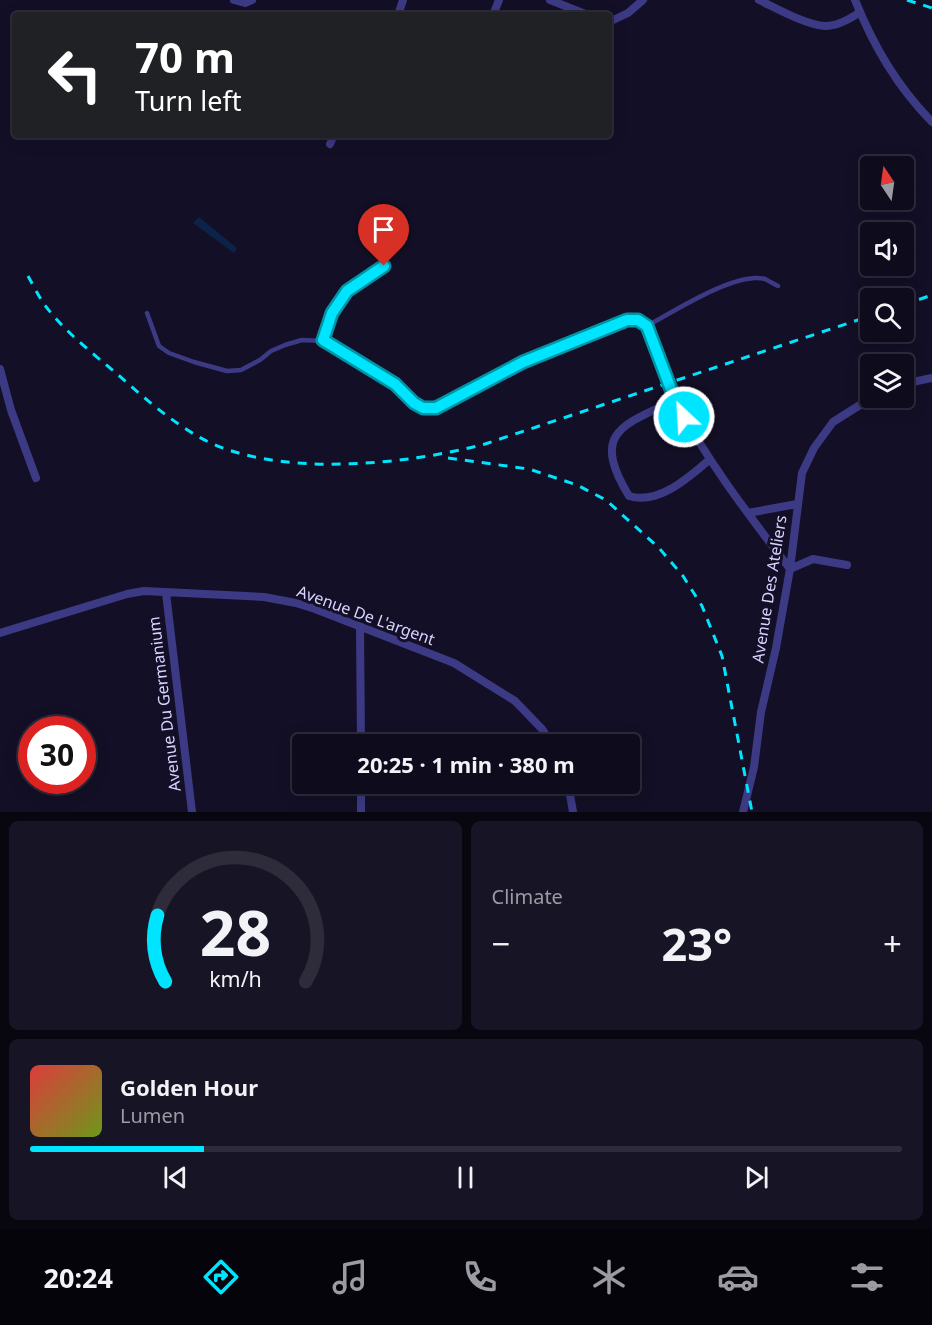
<!DOCTYPE html>
<html lang="en">
<head>
<meta charset="utf-8">
<style>
	:root { --surface:#0e0b1c; --page:#171425; --text:#f1f3f6; --muted:#9b9ba3; --line:#2e2b3b; --accent:#00e5ff }
	body { margin:0; font-family:"Noto Sans",sans-serif; background:var(--page); color:var(--text); height:100vh; display:flex; flex-direction:column; font-size:22px; white-space:nowrap }
	* { box-sizing:border-box; margin:0 }
	p { font-size:20px; color:var(--muted) }
	.icon { flex:none; width:33px; height:33px; fill:none; stroke:currentColor; stroke-width:2; stroke-linecap:round; stroke-linejoin:round }
	.map { position:relative; height:812px; overflow:hidden }
	.panel { display:flex; flex-direction:column; gap:9px; padding:9px; background:#08060f; flex:1 }
	.panel>* { flex:none }
	.top-card { position:absolute; left:12px; top:12px; width:600px; height:126px; border-radius:6px; box-shadow:0 3px 15px #0003,0 0 0 2px var(--line); background:#202124; color:#fff; overflow:hidden }
	.needle { width:39px; rotate:347deg }
	.fabs { position:absolute; left:860px; top:156px; display:grid; gap:12px }
	.fabs a { display:grid; place-items:center; width:54px; height:54px; border-radius:6px; background:var(--surface); box-shadow:0 3px 15px #0003,0 0 0 2px var(--line); font-size:30px }
	.speed { position:absolute; left:18px; top:716px; display:flex; gap:12px; font-size:30px; font-weight:700; text-align:center }
	.speed>* { display:grid; place-content:center; width:78px; height:78px; border-radius:50%; background:var(--surface); box-shadow:0 3px 15px #0003,0 0 0 2px var(--line); line-height:1 }
	.speed .limit { border:9px solid #d22; background:#fff; color:#111 }
	.pin { position:absolute; display:grid; place-items:center; width:51px; height:51px; color:#fff; margin:-62px -26px; border-radius:50% 50% 50% 0; rotate:-45deg; box-shadow:0 0 6px #0007 }
	.pin .icon { rotate:45deg }
	.me { position:absolute; width:66px; margin:-33px; rotate:335deg; stroke-linejoin:round; filter:drop-shadow(0 0 4px #0008) }
	.turn { display:flex; align-items:center; gap:21px; height:126px; padding:0 24px; font-size:27px }
	.turn .icon { width:78px; height:78px; stroke-width:2.5 }
	.turn b { display:block; font-size:42px; line-height:51px }
	.big { font-size:45px; font-weight:700; line-height:1.1 }
	.panel .widget { flex:1; display:flex; flex-direction:column; justify-content:center; gap:9px; min-width:0; padding:0 21px; border-radius:9px; background:var(--page) }
	.panel .dial { align-items:center; gap:0 }
	.dial svg { height:156px; overflow:visible; fill:none; stroke:var(--line); stroke-width:7; stroke-linecap:round; text-anchor:middle }
	.dial text { fill:var(--text); stroke:none }
	.song { display:flex; align-items:center; gap:18px }
	.cover { width:72px; height:72px; border-radius:9px; background:linear-gradient(135deg,hsl(0 70% 55%),hsl(80 70% 35%)) }
	.played { height:6px; border-radius:3px; background:linear-gradient(90deg,var(--accent) 20%,var(--line) 20%) }
	.keys { display:flex; justify-content:space-around; direction:ltr }
	.heat { display:flex; justify-content:space-between; align-items:center; font-size:33px; direction:ltr }
	.panel .tiles { flex:1; display:grid; gap:9px; grid-template-columns:1fr 1fr }
	.widget:last-child { grid-column:span 2 }
	.trip { position:absolute; left:292px; top:734px; width:348px; height:60px; border-radius:6px; background:var(--surface); box-shadow:0 3px 15px #0003,0 0 0 2px var(--line); font-weight:700; line-height:60px; text-align:center }
	.dock { display:flex; height:96px; justify-content:space-around; align-items:center; background:#06040b; color:var(--muted) }
	.dock .icon { width:42px; height:42px }
	.dock .current { color:var(--accent) }
	.dock b { font-size:27px; color:var(--text) }
	.map>svg:first-child { display:block }
</style>
</head>
<body>
<div class="map">
<svg width="932" height="812" viewBox="0 0 932 812">
	<rect width="100%" height="100%" fill="#130f26"/>
	<path fill="#0c2248" d="M199,217L237,248L234,253L193,223Z"/>
	<g fill="none" stroke-linecap="round" stroke-linejoin="round">
		<path stroke="#3d3a85" stroke-width="4.5" d="M147,313L159,346L169,353L194,362L227,371L241,370L260,360L271,351L285,345L302,340L323,341L395,384L414,403L423,408H436L523,362L627,320L637,319L647,326L675,399
			M647,326C673,312 736,271 765,279C769,281 774,284 778,286
			M323,341L332,313L347,291L384,266"/>
		<path stroke="#3d3a85" stroke-width="8" d="M234,0L245,3L252,0
			M550,0L588,15
			M759,0C776,8 806,25 825,26C838,26 850,19 860,12
			M855,0C874,47 897,86 932,122
			M398,15L403,0
			M493,15L499,0
			M609,22L628,13L643,0
			M330,144L334,135
			M0,369L11,410L36,478
			M903,384L932,378
			M709,460C688,478 658,505 629,496C590,432 623,425 675,400C707,461 748,514 790,569L813,559L847,565
			M748,513L797,504
			M166,593L192,812
			M360,627L361,744
			M0,633L127,594L144,591L264,597L296,603L315,609L454,663L515,701L542,729L552,744
			M361,783V812
			M568,783L573,812
			M743,812L754,767L761,712L776,648L790,569L802,473L814,448L833,422L871,398"/>
		<path stroke="#00e5ff" stroke-width="3" stroke-dasharray="9 8" stroke-linecap="butt" d="M907,0L932,8
			M28,276C33,285 38,295 44,304C63,330 91,352 116,373C142,396 169,420 199,437C273,479 406,465 485,444L870,316
			M903,305L932,295
			M448,458L529,469L577,485L606,500L659,548L683,576L702,606L722,656L752,812"/>
	</g>
	<g fill="none" stroke-linecap="round" stroke-linejoin="round">
		<defs>
			<path id="route" d="M384,266L347,291L332,313L323,340L395,384L414,403L423,408H436L523,362L627,320H638L647,326L675,400L684,417"/>
		</defs>
		<use href="#route" stroke="#0095a6" stroke-width="15"/>
		<use href="#route" stroke="#00e5ff" stroke-width="10"/>
	</g>
	<g text-anchor="middle" dominant-baseline="central" stroke-width="6" stroke-linejoin="round" paint-order="stroke">
		<g font-size="16" fill="#d9d4ff" stroke="#130f26">
			<text transform="translate(769 589) rotate(-81)">Avenue Des Ateliers</text>
			<text transform="translate(366 615) rotate(20)">Avenue De L'argent</text>
			<text transform="translate(164 704) rotate(-97)">Avenue Du Germanium</text>
		</g>
	</g>
</svg>
<div class="fabs">
<a><svg class="needle" viewBox="-14 -14 28 28"><path d="M0-13l5 13h-10z" fill="#e53935"/><path d="M0 13l5-13h-10z" fill="#9b9ba3"/></svg></a>
<a><svg class="icon" aria-label="sound" viewBox="0 0 24 24"><path d="M4 9h4l5-4v14l-5-4H4zM17 9q2 3 0 6"/></svg></a>
<a><svg class="icon" aria-label="search" viewBox="0 0 24 24"><circle cx="10" cy="10" r="6"/><path d="M15 15l6 6"/></svg></a>
<a><svg class="icon" aria-label="layers" viewBox="0 0 24 24"><path d="M12 4l9 5-9 5-9-5zM3 14l9 5 9-5"/></svg></a>
</div>
<div class="speed"><div class="limit">30</div></div>
<div class="pin" style="left:384px;top:266px;background:#d93025"><svg class="icon" aria-label="arrive" viewBox="0 0 24 24"><path d="M6 21V4h12l-3 4 3 4H6"/></svg></div>
<svg class="me" style="left:684px;top:417px" viewBox="-20 -20 40 40"><circle r="17" fill="#00e5ff" stroke="#fff" stroke-width="3"/><path d="M0-11L8 9 0 5-8 9z" fill="#fff"/></svg>
<div class="trip">20:25 · 1 min · 380 m</div>
<div class="top-card">
<div class="turn"><svg class="icon" aria-label="left" viewBox="0 0 24 24"><path d="M17 20v-9H6M10 6l-5 5 5 5"/></svg><div><b>70 m</b>Turn left</div></div>
</div>
</div>
<section class="panel">
<div class="tiles">
<div class="widget dial"><svg viewBox="0 0 100 80">
<path d="M14 69A42 42 0 1 1 86 69"/>
<path d="M14 69A42 42 0 0 1 10 35" stroke="#00e5ff"/>
<text x="50" y="56" font-size="32" font-weight="700">28</text>
<text x="50" y="72" font-size="11">km/h</text>
</svg></div>
<div class="widget"><p>Climate</p>
<div class="heat"><a>−</a><b class="big">23°</b><a>+</a></div>
</div>
<div class="widget">
<div class="song"><i class="cover"></i><div><b>Golden Hour</b><p>Lumen</p></div></div>
<div class="played"></div>
<div class="keys"><svg class="icon" aria-label="previous" viewBox="0 0 24 24"><path d="M18 5L8 12l10 7zM5 5v14"/></svg><svg class="icon" aria-label="pause" viewBox="0 0 24 24"><path d="M8 5v14M16 5v14"/></svg><svg class="icon" aria-label="next" viewBox="0 0 24 24"><path d="M6 5l10 7-10 7zM19 5v14"/></svg></div>
</div>
</div>
</section>
<nav class="dock">
<b>20:24</b>
<svg class="icon current" aria-label="directions" viewBox="0 0 24 24"><path d="M12 3l9 9-9 9-9-9zM9 14v-3h6M13 9l2 2-2 2"/></svg>
<svg class="icon" aria-label="music" viewBox="0 0 24 24"><path d="M9 18V5l10-2v13"/><circle cx="6" cy="18" r="3"/><circle cx="16" cy="16" r="3"/></svg>
<svg class="icon" aria-label="phone" viewBox="0 0 24 24"><path d="M5 4h4l2 5-3 2q2 4 5 5l2-3 5 2v4C11 20 4 13 5 4z"/></svg>
<svg class="icon" aria-label="climate" viewBox="0 0 24 24"><path d="M12 3v18M4 7l16 10M4 17L20 7"/></svg>
<svg class="icon" aria-label="car" viewBox="0 0 24 24"><path d="M5 17H2v-5l4-1 3-4h7l3 4 3 1v5h-3M9 17h6M6 11h13"/><circle cx="7" cy="17" r="2"/><circle cx="17" cy="17" r="2"/></svg>
<svg class="icon" aria-label="filters" viewBox="0 0 24 24"><path d="M4 7h16M4 17h16"/><circle cx="9" cy="7" r="2"/><circle cx="15" cy="17" r="2"/></svg>
</nav>
</body>
</html>
